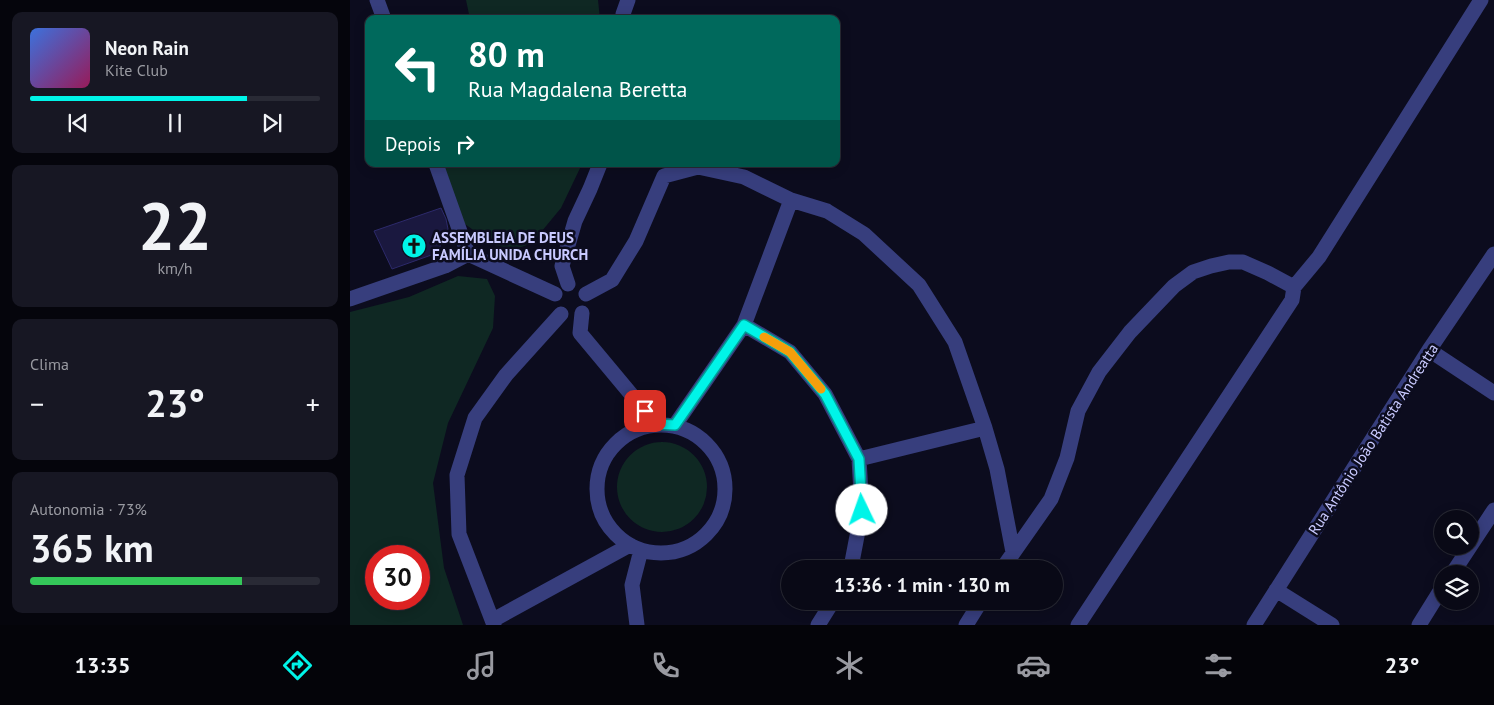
<!DOCTYPE html>
<html lang="pt">
<head>
<meta charset="utf-8">
<style>
	:root { --surface:#090916; --page:#171723; --text:#f1f3f6; --muted:#999aa1; --line:#292a35; --accent:#00f4e8 }
	body { margin:0; font-family:"PT Sans",sans-serif; background:var(--page); color:var(--text); height:100vh; display:flex; flex-direction:column; font-size:19px; white-space:nowrap }
	* { box-sizing:border-box; margin:0 }
	p { font-size:16px; color:var(--muted) }
	.icon { flex:none; width:28px; height:28px; fill:none; stroke:currentColor; stroke-width:2; stroke-linecap:round; stroke-linejoin:round }
	.map { position:relative; flex:1; overflow:hidden }
	.drawer { display:flex; flex-direction:column; gap:12px; padding:12px; background:#05050c; width:350px }
	.drawer>* { flex:none }
	.guide { position:absolute; left:15px; top:15px; width:475px; height:152px; border-radius:10px; box-shadow:0 2px 12px #0003,0 0 0 1px var(--line); background:#00695c; color:#fff; overflow:hidden }
	.controls { position:absolute; left:1084px; top:510px; display:grid; gap:10px }
	.controls a { display:grid; place-items:center; width:45px; height:45px; border-radius:50%; background:var(--surface); box-shadow:0 2px 12px #0003,0 0 0 1px var(--line); font-size:25px }
	.speed { position:absolute; left:15px; top:545px; display:flex; gap:10px; font-size:25px; font-weight:700; text-align:center }
	.speed>* { display:grid; place-content:center; width:65px; height:65px; border-radius:50%; background:var(--surface); box-shadow:0 2px 12px #0003,0 0 0 1px var(--line); line-height:1 }
	.speed .limit { border:8px solid #d22; background:#fff; color:#111 }
	.pin { position:absolute; display:grid; place-items:center; width:42px; height:42px; color:#fff; margin:-21px; border-radius:10px; box-shadow:0 2px 8px #0006 }
	.me { position:absolute; width:55px; margin:-28px; rotate:357deg; stroke-linejoin:round; filter:drop-shadow(0 0 4px #0008) }
	.turn { display:flex; align-items:center; gap:18px; height:105px; padding:0 20px; font-size:22px }
	.turn .icon { width:65px; height:65px; stroke-width:2.5 }
	.turn b { display:block; font-size:35px; line-height:42px }
	.then { display:flex; align-items:center; height:48px; padding:0 20px; background:#0003; gap:10px; font-size:19px }
	.big { font-size:38px; font-weight:700; line-height:1.1 }
	.drawer .card { flex:1; display:flex; flex-direction:column; justify-content:center; gap:8px; min-width:0; padding:0 18px; border-radius:10px; background:var(--page) }
	.drawer .dial { align-items:center; gap:0 }
	.dial b { font-size:65px; line-height:1 }
	.song { display:flex; align-items:center; gap:15px }
	.cover { width:60px; height:60px; border-radius:8px; background:linear-gradient(135deg,hsl(220 70% 55%),hsl(330 70% 35%)) }
	.played { height:5px; border-radius:2px; background:linear-gradient(90deg,var(--accent) 75%,var(--line) 75%) }
	.keys { display:flex; justify-content:space-around; direction:ltr }
	.heat { display:flex; justify-content:space-between; align-items:center; font-size:28px; direction:ltr }
	.charge { height:8px; border-radius:4px; background:linear-gradient(90deg,#34c759 73%,var(--line) 0) }
	.trip { position:absolute; left:431px; top:560px; width:282px; height:50px; border-radius:25px; background:var(--surface); box-shadow:0 2px 12px #0003,0 0 0 1px var(--line); font-weight:700; line-height:50px; text-align:center }
	.menu { display:flex; height:80px; justify-content:space-around; align-items:center; background:#040409; color:var(--muted) }
	.menu .icon { width:35px; height:35px }
	.menu .on { color:var(--accent) }
	.menu b { font-size:22px; color:var(--text) }
	main { display:flex; flex:1; min-height:0 }
	.map>svg:first-child { display:block }
</style>
</head>
<body>
<main>
<section class="drawer">
<div class="card">
<div class="song"><i class="cover"></i><div><b>Neon Rain</b><p>Kite Club</p></div></div>
<div class="played"></div>
<div class="keys"><svg class="icon" aria-label="previous" viewBox="0 0 24 24"><path d="M18 5L8 12l10 7zM5 5v14"/></svg><svg class="icon" aria-label="pause" viewBox="0 0 24 24"><path d="M8 5v14M16 5v14"/></svg><svg class="icon" aria-label="next" viewBox="0 0 24 24"><path d="M6 5l10 7-10 7zM19 5v14"/></svg></div>
</div>
<div class="card dial"><b>22</b><p>km/h</p></div>
<div class="card"><p>Clima</p>
<div class="heat"><a>−</a><b class="big">23°</b><a>+</a></div>
</div>
<div class="card"><p>Autonomia · 73%</p><b class="big">365 km</b><div class="charge"></div></div>
</section>
<div class="map">
<svg width="1144" height="625" viewBox="0 0 1144 625">
	<rect width="100%" height="100%" fill="#0c0c1e"/>
	<path fill="#0f2823" fill-rule="evenodd" d="M116,0H248L250,19H120Z
		M87,164H232L211,208L182,243L166,249L144,245L108,219Z
		M108,276L137,279L145,296L143,328L98,423L83,483L94,568L113,625H0V312L59,297ZM69,556V599H26V556Z
		M267 487a45 45 0 1 1 90 0a45 45 0 1 1-90 0Z"/>
	<path fill="#1a183f" stroke="#2d2a6b" d="M91,208L96,219L98,229L87,253L42,269L24,231Z"/>
	<g fill="none" stroke-linecap="round" stroke-linejoin="round">
		<path stroke="#373e7d" stroke-width="15" d="M27,0L34,19
			M273,19V14L278,0
			M86,164L118,254L205,294
			M218,284L212,266L225,221L240,189L250,164
			M944,287L969,257L1131,0
			M236,294L262,280L286,241L314,176L348,167L394,177L441,200L477,211L514,234L569,285L605,342L635,428L647,469L663,552
			M0,299L95,266L118,254
			M232,313L230,333L295,411L304,424
			M394,325L440,352L475,394L509,459L512,510L502,562L499,569
			M1079,350L1144,393
			M247 489a64 64 0 1 1 128 0a64 64 0 1 1-128 0Z
			M325,425L394,325L441,200
			M509,459L635,428
			M652,569L701,499L717,458L728,411L749,372L780,332L824,286L843,272L861,266L879,262H893L918,273L944,287L942,300L728,625
			M1102,574L1144,510
			M926,590L982,625
			M143,620L280,545
			M144,625L109,534L107,475L125,418L156,375L211,314
			M287,625L282,585L291,550
			M468,625L483,601
			M616,625L631,601
			M904,625L1079,350L1144,254
			M1069,625L1092,588"/>
	</g>
	<g fill="none" stroke-linecap="round" stroke-linejoin="round">
		<defs>
			<path id="route" d="M295,411L304,424L325,425L394,325L440,352L475,394L509,459L512,510"/>
		</defs>
		<use href="#route" stroke="#009f97" stroke-width="12"/>
		<use href="#route" stroke="#00f4e8" stroke-width="9"/>
		<path stroke="#f59e0b" stroke-width="9" d="M414,337L440,352L471,389"/>
	</g>
	<defs>
		<symbol id="church-disc" viewBox="-11 -11 22 22"><circle r="9.5" fill="#00f4e8" stroke="#0c0c1e"/><path d="M-1.2-6h2.4v3.5h3.3v2.4h-3.3V6h-2.4V-.1h-3.3v-2.4h3.3Z" fill="#111"/></symbol>
	</defs>
	<g fill-rule="evenodd">
		<use href="#church-disc" x="50" y="232" width="28" height="28"/>
	</g>
	<g text-anchor="middle" dominant-baseline="central" stroke-width="5" stroke-linejoin="round" paint-order="stroke">
		<g font-size="15" font-weight="bold" fill="#c9caff" stroke="#0c0c1e" text-anchor="start">
			<text x="82" y="237">ASSEMBLEIA DE DEUS<tspan x="82" dy="17">FAMÍLIA UNIDA CHURCH</tspan></text>
		</g>
		<g font-size="15" fill="#c9caff" stroke="#0c0c1e">
			<text transform="translate(1023 439) rotate(-57)">Rua Antônio João Batista Andreatta</text>
		</g>
	</g>
</svg>
<div class="controls">
<a><svg class="icon" aria-label="search" viewBox="0 0 24 24"><circle cx="10" cy="10" r="6"/><path d="M15 15l6 6"/></svg></a>
<a><svg class="icon" aria-label="layers" viewBox="0 0 24 24"><path d="M12 4l9 5-9 5-9-5zM3 14l9 5 9-5"/></svg></a>
</div>
<div class="speed"><div class="limit">30</div></div>
<div class="pin" style="left:295px;top:411px;background:#d93025"><svg class="icon" aria-label="arrive" viewBox="0 0 24 24"><path d="M6 21V4h12l-3 4 3 4H6"/></svg></div>
<svg class="me" style="left:512px;top:510px" viewBox="-20 -20 40 40"><circle r="19" fill="#fff"/><path d="M0-13L10 11 0 6-10 11z" fill="#00f4e8"/></svg>
<div class="trip">13:36 · 1 min · 130 m</div>
<div class="guide">
<div class="turn"><svg class="icon" aria-label="left" viewBox="0 0 24 24"><path d="M17 20v-9H6M10 6l-5 5 5 5"/></svg><div><b>80 m</b>Rua Magdalena Beretta</div></div>
<div class="then">Depois<svg class="icon" aria-label="right" viewBox="0 0 24 24"><path d="M7 20v-9h11M14 6l5 5-5 5"/></svg></div>
</div>
</div>
</main>
<nav class="menu">
<b>13:35</b>
<svg class="icon on" aria-label="directions" viewBox="0 0 24 24"><path d="M12 3l9 9-9 9-9-9zM9 14v-3h6M13 9l2 2-2 2"/></svg>
<svg class="icon" aria-label="music" viewBox="0 0 24 24"><path d="M9 18V5l10-2v13"/><circle cx="6" cy="18" r="3"/><circle cx="16" cy="16" r="3"/></svg>
<svg class="icon" aria-label="phone" viewBox="0 0 24 24"><path d="M5 4h4l2 5-3 2q2 4 5 5l2-3 5 2v4C11 20 4 13 5 4z"/></svg>
<svg class="icon" aria-label="climate" viewBox="0 0 24 24"><path d="M12 3v18M4 7l16 10M4 17L20 7"/></svg>
<svg class="icon" aria-label="car" viewBox="0 0 24 24"><path d="M5 17H2v-5l4-1 3-4h7l3 4 3 1v5h-3M9 17h6M6 11h13"/><circle cx="7" cy="17" r="2"/><circle cx="17" cy="17" r="2"/></svg>
<svg class="icon" aria-label="filters" viewBox="0 0 24 24"><path d="M4 7h16M4 17h16"/><circle cx="9" cy="7" r="2"/><circle cx="15" cy="17" r="2"/></svg>
<b>23°</b>
</nav>
</body>
</html>
